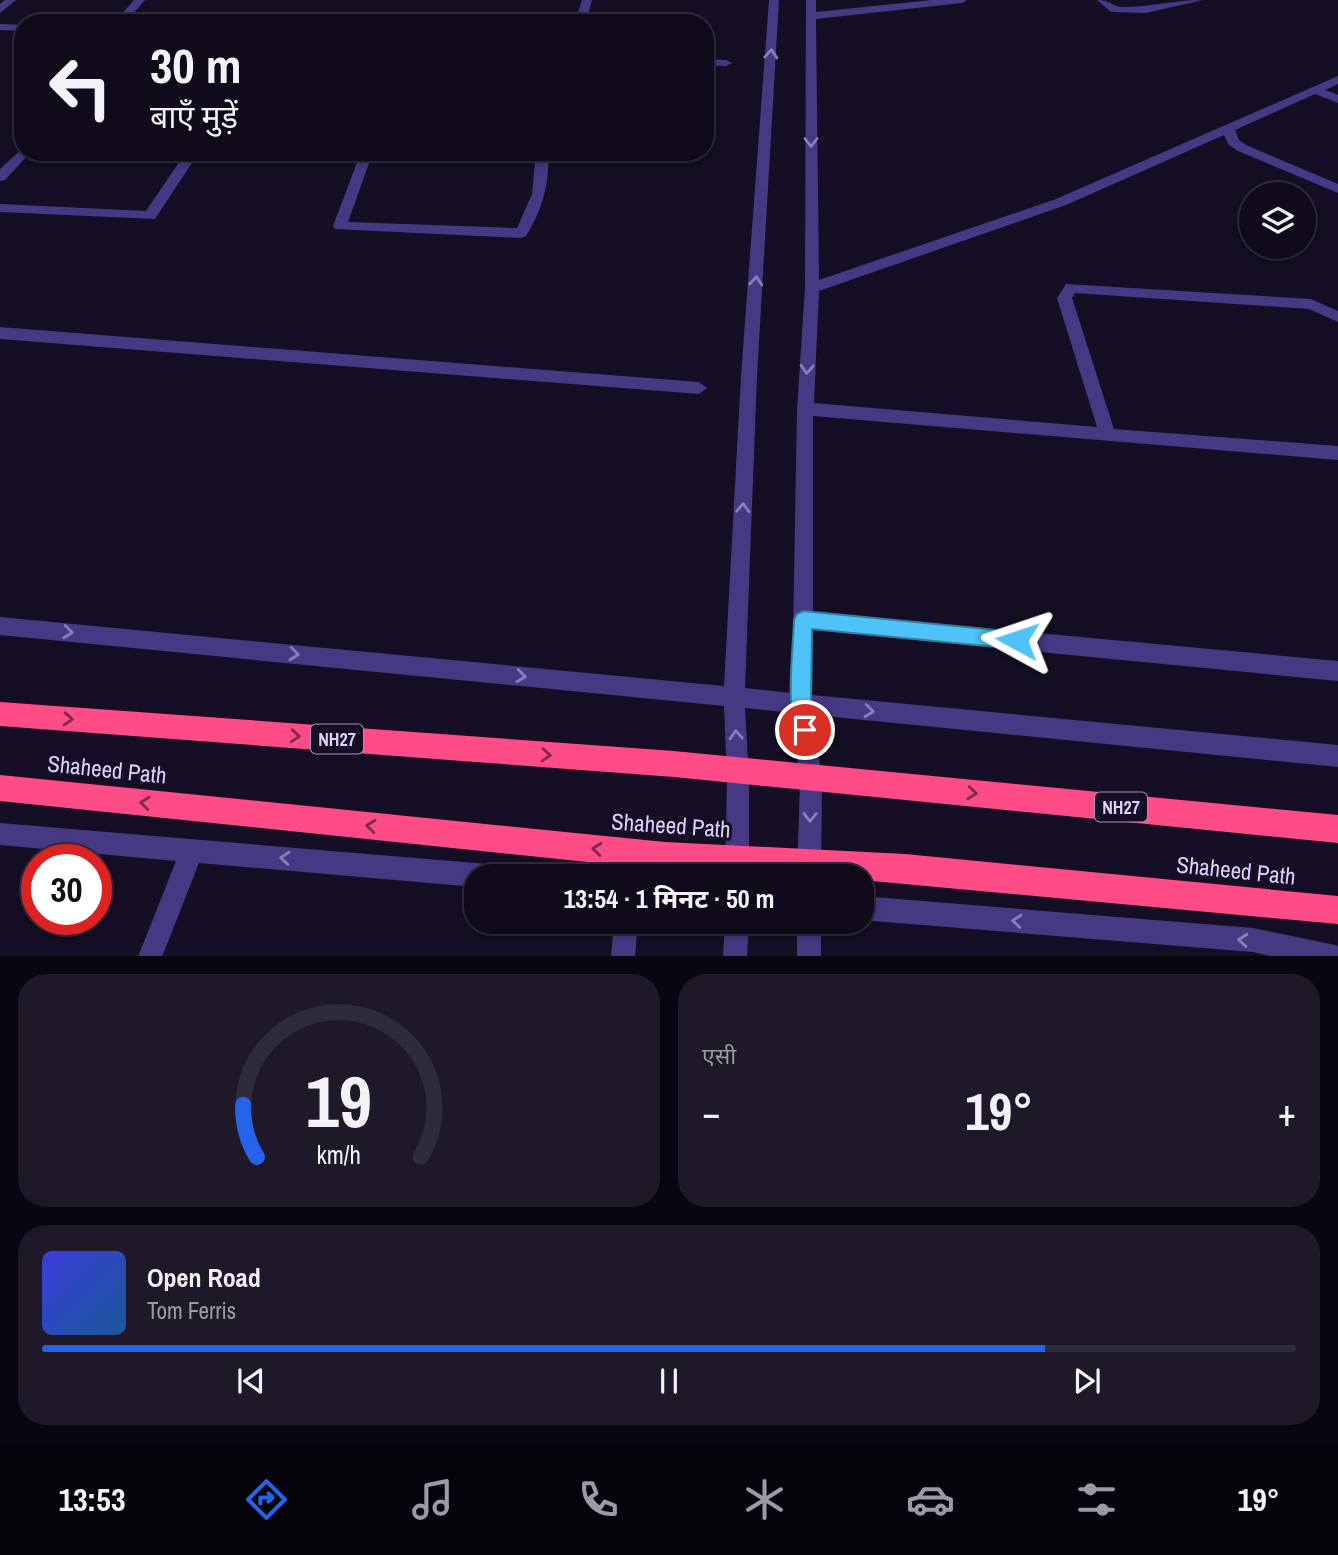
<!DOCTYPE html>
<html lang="hi">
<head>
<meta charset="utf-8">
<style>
	:root { --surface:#100a1b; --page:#1e1828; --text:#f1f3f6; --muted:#9c9aa3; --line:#302b3a; --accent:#2563eb }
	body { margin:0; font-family:"Archivo Narrow","Noto Sans Devanagari",sans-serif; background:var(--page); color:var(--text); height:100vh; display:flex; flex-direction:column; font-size:26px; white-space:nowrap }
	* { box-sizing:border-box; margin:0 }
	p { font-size:23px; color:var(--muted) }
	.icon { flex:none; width:38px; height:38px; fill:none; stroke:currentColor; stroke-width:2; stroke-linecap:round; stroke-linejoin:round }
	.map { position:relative; height:956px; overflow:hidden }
	.sheet { display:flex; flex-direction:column; gap:18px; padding:18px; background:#09060f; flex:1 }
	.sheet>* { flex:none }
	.hud { position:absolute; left:14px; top:14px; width:700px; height:147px; border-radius:28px; box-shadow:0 4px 10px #0003,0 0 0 2px var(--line); background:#100a1b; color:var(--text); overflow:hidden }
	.tools { position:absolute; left:1239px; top:182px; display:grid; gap:14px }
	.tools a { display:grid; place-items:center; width:77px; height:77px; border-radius:50%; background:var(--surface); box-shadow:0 4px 10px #0003,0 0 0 2px var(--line); font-size:35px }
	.speed { position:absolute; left:21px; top:844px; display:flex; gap:14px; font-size:35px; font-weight:700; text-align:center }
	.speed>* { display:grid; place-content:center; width:91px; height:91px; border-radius:50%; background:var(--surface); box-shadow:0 4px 10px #0003,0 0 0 2px var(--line); line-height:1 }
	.speed .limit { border:10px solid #d22; background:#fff; color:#111 }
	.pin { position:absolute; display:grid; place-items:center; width:60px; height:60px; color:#fff; margin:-30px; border:4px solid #fff; border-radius:50%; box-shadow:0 2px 7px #0007 }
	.me { position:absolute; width:77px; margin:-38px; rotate:275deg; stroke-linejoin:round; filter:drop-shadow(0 0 5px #0008) }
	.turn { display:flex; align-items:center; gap:24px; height:147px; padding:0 21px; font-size:32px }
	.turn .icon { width:91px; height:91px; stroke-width:2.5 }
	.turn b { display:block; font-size:49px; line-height:60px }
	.big { font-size:52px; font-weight:700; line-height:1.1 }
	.sheet .widget { flex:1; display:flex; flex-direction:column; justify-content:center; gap:10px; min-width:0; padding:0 24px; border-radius:28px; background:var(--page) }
	.sheet .dial { align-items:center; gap:0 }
	.dial svg { height:182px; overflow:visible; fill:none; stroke:var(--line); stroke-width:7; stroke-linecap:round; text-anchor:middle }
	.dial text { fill:var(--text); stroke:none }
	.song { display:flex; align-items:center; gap:21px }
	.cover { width:84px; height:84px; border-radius:10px; background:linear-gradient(135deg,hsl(240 70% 55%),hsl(210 70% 35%)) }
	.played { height:7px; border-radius:4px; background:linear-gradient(90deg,var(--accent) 80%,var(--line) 80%) }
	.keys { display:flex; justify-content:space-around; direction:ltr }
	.heat { display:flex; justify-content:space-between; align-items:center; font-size:38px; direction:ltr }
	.sheet .tiles { flex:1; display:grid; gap:18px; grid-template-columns:1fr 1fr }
	.widget:last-child { grid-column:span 2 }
	.trip { position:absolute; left:464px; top:864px; width:410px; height:70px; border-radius:28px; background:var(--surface); box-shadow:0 4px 10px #0003,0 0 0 2px var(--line); font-weight:700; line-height:70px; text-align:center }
	.tab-bar { display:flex; height:112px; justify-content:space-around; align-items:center; background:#06040b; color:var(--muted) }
	.tab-bar .icon { width:49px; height:49px }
	.tab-bar .current { color:var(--accent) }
	.tab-bar b { font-size:32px; color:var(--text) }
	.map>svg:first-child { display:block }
</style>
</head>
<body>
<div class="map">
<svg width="1338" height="957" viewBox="0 0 1338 957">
	<rect width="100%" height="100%" fill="#150e24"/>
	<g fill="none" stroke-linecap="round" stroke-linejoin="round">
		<path fill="#473884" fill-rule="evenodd" d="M5,0H16L0,13V4Z
			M134,0H145L125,23H114Z
			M582,0H592L586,23H575Z
			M769,0H779L757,376L745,688L792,693L797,409L805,288L806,0H816V12L932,0H967L962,3L816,19L819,280L1056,199L1338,76V84L1325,90L1338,95V103L1315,94L1235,130L1239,140L1246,145L1338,184V193L1238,151L1229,145L1224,135L1066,205L819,291L814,403L1097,427L1057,298L1066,284L1311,299L1338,311V322L1309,309L1075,293L1072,298L1114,429L1338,446V460L813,416V612L1338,661V681L813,630L812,695L1338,745V767L814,715L822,781L821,877H797L800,781L793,713L745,708L749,777V877H725L727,777L724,706L0,635V617L724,686L741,376Z
			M1097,0C1111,0 1113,7 1123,7C1150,7 1176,0 1203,0L1146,13L1111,12Z
			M0,24L23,25V31L0,30Z
			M705,59L726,60L732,63L726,66L705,65Z
			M23,148V152H29L28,155L5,180L0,181V169Z
			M186,152H199L155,219L0,212V204L146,211Z
			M361,152H373L348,222L517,228L532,194L536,152H548C550,184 542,210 526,236L521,238L335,229L333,226Z
			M0,327L699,382L707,388L699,394L0,339Z
			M0,823L499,865L507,869L511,877H476V887L199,863L162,957H138L176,861L0,845Z
			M861,896L1253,928L1335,945L1338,946V957H1274L1253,952L861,920Z
			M614,922H638L635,957H611Z
			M725,922H749L747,957H723Z
			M797,922H821V957H797Z"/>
		<path fill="#ff4c87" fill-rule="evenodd" d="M0,702L674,751L1338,815V843L674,777L0,726Z
			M0,775L665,842L905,854L1338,896V924L861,880V877L665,870L0,801Z"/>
	</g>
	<defs><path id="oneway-chevron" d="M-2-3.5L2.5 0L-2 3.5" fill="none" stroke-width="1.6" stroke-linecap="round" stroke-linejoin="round" transform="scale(1.75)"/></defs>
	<g stroke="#8a7dbb">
		<use href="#oneway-chevron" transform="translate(771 54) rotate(-86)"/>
		<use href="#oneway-chevron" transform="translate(811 142) rotate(90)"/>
		<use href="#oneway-chevron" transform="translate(756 281) rotate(-86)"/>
		<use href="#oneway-chevron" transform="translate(807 369) rotate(93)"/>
		<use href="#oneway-chevron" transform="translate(743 508) rotate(-87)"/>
		<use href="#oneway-chevron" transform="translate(68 632) rotate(6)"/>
		<use href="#oneway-chevron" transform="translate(294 654) rotate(6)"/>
		<use href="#oneway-chevron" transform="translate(521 676) rotate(6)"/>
		<use href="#oneway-chevron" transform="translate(869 711) rotate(6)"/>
		<use href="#oneway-chevron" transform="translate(736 735) rotate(-93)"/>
		<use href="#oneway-chevron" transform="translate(810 817) rotate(91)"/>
		<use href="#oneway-chevron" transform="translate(285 858) rotate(-175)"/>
		<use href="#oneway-chevron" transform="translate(1017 921) rotate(-175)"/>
		<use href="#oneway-chevron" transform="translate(1243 940) rotate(-175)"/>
	</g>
	<g stroke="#7e2a51">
		<use href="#oneway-chevron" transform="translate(68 719) rotate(4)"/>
		<use href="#oneway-chevron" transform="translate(295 736) rotate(4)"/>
		<use href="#oneway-chevron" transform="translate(546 755) rotate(4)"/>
		<use href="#oneway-chevron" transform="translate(972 793) rotate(6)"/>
		<use href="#oneway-chevron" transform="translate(145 803) rotate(-174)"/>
		<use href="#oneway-chevron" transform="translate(371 826) rotate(-174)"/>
		<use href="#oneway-chevron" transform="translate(597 849) rotate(-174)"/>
	</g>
	<path fill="#4fc3f7" stroke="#337fa1" stroke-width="2" d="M803,611L1017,632L1023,634L1026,640L1023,646L1017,649L812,629L811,704L814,730L812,737L805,740L798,737C785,706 793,653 794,620L797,614Z"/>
	<g text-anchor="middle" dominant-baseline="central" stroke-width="6" stroke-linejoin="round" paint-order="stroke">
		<g fill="#150e24" stroke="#a196bd" stroke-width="2">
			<rect x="311" y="724.5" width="52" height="29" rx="5"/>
			<rect x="1095" y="792.5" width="52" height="29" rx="5"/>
		</g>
		<g font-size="18" font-weight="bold" fill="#ddd1ff">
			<text x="337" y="739">NH27</text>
			<text x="1121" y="807">NH27</text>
		</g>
		<g font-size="23" fill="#ddd1ff" stroke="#150e24">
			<text transform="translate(107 769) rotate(6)">Shaheed Path</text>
			<text transform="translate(671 825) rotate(4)">Shaheed Path</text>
			<text transform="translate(1236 870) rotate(6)">Shaheed Path</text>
		</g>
	</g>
</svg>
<div class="tools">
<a><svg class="icon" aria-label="layers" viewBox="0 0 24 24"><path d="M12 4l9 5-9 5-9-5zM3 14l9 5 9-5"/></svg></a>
</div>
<div class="speed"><div class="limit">30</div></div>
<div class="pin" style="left:805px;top:730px;background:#d93025"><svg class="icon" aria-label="arrive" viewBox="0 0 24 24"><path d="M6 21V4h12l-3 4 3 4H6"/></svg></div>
<svg class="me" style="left:1017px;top:640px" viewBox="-20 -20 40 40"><path d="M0-17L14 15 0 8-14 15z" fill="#4fc3f7" stroke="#fff" stroke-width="4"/></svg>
<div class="trip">13:54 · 1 मिनट · 50 m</div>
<div class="hud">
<div class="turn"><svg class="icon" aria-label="left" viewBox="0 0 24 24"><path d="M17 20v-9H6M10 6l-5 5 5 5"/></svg><div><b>30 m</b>बाएँ मुड़ें</div></div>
</div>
</div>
<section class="sheet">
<div class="tiles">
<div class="widget dial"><svg viewBox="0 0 100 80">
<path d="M14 69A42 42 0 1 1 86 69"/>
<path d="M14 69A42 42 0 0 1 8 46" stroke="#2563eb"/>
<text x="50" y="56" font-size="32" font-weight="700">19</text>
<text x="50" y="72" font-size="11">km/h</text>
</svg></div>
<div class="widget"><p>एसी</p>
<div class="heat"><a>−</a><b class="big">19°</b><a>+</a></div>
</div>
<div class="widget">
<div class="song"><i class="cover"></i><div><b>Open Road</b><p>Tom Ferris</p></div></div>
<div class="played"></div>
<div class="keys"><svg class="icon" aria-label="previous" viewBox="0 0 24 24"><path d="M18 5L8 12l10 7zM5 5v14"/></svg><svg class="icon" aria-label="pause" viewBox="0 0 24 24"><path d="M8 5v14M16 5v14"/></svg><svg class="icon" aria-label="next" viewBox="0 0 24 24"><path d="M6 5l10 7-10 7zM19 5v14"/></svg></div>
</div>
</div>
</section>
<nav class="tab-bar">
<b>13:53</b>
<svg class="icon current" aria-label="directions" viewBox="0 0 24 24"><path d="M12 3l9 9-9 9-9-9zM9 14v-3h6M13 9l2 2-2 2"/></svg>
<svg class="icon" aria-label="music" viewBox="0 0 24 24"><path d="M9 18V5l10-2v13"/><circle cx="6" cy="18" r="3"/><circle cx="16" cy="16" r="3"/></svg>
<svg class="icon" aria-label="phone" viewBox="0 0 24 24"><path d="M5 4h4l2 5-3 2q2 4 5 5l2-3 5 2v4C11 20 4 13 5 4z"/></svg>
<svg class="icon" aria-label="climate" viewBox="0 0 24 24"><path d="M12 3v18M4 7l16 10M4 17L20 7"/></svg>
<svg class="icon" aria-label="car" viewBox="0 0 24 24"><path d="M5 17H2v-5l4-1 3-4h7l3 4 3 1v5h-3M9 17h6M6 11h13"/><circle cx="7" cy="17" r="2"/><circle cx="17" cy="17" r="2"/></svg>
<svg class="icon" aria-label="filters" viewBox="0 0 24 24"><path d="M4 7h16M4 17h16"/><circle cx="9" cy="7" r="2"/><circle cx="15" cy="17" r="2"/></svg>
<b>19°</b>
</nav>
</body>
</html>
